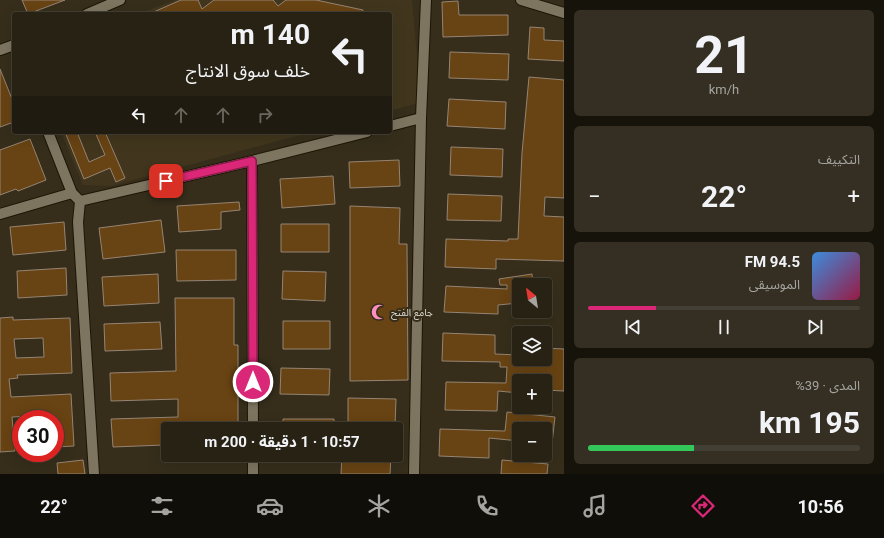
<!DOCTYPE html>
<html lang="ar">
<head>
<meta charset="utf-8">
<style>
	:root { --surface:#282214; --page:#342f22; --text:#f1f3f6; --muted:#a5a4a0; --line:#443f34; --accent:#db2777 }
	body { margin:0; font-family:Roboto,"Noto Sans Arabic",sans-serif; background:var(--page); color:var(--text); direction:rtl; height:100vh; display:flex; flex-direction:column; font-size:15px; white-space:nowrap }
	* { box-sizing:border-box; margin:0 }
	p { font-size:13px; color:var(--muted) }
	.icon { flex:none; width:22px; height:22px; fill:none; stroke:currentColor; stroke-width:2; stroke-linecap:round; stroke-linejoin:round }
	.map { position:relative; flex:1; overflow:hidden; direction:ltr }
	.drawer { display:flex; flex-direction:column; gap:10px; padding:10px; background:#16130b; width:320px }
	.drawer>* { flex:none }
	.banner { position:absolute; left:12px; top:12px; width:380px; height:122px; border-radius:4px; box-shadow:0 4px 16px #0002,0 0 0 1px var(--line); direction:rtl; background:#282214; color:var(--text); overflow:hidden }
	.needle { width:26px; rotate:330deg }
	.controls { position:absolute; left:512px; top:278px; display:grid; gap:8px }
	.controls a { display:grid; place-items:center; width:40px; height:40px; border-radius:4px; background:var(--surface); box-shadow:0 4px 16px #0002,0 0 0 1px var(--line); font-size:20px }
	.speed { position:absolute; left:12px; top:410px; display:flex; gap:8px; font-size:20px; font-weight:700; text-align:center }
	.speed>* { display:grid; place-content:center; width:52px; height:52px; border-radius:50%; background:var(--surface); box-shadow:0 4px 16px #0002,0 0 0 1px var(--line); line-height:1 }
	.speed .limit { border:6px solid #d22; background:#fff; color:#111 }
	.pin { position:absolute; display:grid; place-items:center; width:34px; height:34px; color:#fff; margin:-17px; border-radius:8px; box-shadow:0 2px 6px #0006 }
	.me { position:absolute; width:44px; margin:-22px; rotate:0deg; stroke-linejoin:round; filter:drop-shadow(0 0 3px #0008) }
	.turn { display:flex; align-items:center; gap:14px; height:84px; padding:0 16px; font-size:18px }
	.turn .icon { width:52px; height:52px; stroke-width:2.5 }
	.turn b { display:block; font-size:28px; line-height:34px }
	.lanes { display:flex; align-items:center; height:38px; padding:0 16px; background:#0003; justify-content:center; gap:20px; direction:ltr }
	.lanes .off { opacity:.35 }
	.big { font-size:30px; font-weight:700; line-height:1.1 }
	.drawer .widget { flex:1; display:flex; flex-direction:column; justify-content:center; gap:6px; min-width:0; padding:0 14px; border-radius:6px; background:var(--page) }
	.drawer .dial { align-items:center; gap:0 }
	.dial b { font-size:52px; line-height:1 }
	.song { display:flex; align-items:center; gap:12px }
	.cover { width:48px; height:48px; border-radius:6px; background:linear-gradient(135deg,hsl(210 70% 55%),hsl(340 70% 35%)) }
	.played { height:4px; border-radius:2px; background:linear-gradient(90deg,var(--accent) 25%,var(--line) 25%) }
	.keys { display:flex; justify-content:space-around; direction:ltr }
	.heat { display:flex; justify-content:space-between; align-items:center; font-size:22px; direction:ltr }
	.charge { height:6px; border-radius:3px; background:linear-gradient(90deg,#34c759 39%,var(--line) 0) }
	.trip { position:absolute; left:161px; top:422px; width:242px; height:40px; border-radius:4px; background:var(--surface); box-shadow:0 4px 16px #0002,0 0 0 1px var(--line); font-weight:700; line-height:40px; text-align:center; direction:rtl }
	.dock { display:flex; height:64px; justify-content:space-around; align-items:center; background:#100e08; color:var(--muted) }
	.dock .icon { width:28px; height:28px }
	.dock .current { color:var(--accent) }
	.dock b { font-size:18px; color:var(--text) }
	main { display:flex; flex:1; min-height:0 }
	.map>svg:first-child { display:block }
</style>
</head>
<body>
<main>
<section class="drawer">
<div class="widget dial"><b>21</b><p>km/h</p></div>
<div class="widget"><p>التكييف</p>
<div class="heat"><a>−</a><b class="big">22°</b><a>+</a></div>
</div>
<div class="widget">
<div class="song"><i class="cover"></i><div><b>94.5 FM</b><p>الموسيقى</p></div></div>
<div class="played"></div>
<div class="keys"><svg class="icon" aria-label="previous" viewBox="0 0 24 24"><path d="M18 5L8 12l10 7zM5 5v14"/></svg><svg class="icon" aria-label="pause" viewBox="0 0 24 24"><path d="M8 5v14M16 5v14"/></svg><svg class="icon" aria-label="next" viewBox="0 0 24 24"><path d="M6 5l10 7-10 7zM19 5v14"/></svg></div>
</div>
<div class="widget"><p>المدى · 39%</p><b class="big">195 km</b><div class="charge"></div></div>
</section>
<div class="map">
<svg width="564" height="474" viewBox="0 0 564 474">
	<rect width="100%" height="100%" fill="#362e1b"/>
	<path fill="#41361d" d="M175,0H412L421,102L390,111V14H138Z
		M61,132H311L111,186L83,185Z"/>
	<path fill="#684313" stroke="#958473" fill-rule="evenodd" d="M22,0H65L28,14Z
		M181,0H198L202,9L214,0H273L278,6L286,0H316L363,10L362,14H149Z
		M458,1L459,15H508V35L443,37L442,2Z
		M530,27L544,28V40L564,41V61L528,59Z
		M450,52L509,54L508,80L449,78Z
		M0,69L14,104V122L0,127Z
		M529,77L564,80V198L545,197L544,216L564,217V261L496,259V269L445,267L446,239L508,241V239H518L522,153Z
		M449,99L506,102L505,129L447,126Z
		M65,132H77L89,162L105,155L95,132H105L125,178L116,182L110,168L84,179Z
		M30,139L46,180L18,191L16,189L0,195V150Z
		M451,147L503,149L502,177L450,175Z
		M399,160L400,186L350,188L349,162Z
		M333,176L335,204L282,208L280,179Z
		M448,194L502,196L501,221L447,220Z
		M239,202L240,210L221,212V229L179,232L177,206Z
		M350,206L400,208L399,244H407L408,380L350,381Z
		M161,220L165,252L103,259L99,228Z
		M64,222L66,250L13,255L10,227Z
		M281,224H329V252H281Z
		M176,250H236V280L177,281Z
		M66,268L67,295L18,298L17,271Z
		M283,271L326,272L325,301L282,299Z
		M158,274L159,303L104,306L102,277Z
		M532,274L533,285H519V303L498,305V314L444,312L446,286L507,289V285H500L499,279Z
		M175,298H234V345H238V428H163L164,445L113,447L111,419L178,417V399L111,401L110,373L176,371Z
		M13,317V320L70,318L72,373L17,375L18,378L9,379L11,397L71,394L74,446L55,447L54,415L12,417L15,451L0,452V318ZM43,338L44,357L16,358L14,339Z
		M283,321H330V349H283Z
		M160,322L162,349L105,351L104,324Z
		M443,333L495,335V354L519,355V359H545V348L564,349V391L545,390V381H519V393L498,391L497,411L445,410L446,382L506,383L507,367H500V362L442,361Z
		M281,368L330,369L329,395L280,394Z
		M348,398L396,399L395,426L348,425Z
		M507,412L555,417L551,452H545V429H519V441L489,438V458L439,456L440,429L505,431Z
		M283,419H334V429H283Z
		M342,455H391L390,474H341Z
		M83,460L85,474H58L57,463Z
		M502,460L548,464L547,474H501Z"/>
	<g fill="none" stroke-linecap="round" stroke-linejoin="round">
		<defs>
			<path id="minor" d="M521,0L564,13
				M390,126L421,118
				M48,132L72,193L80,201L78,222L94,474
				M252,161L253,429
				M80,201L252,161L367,132
				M0,214L72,193
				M253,455V474
				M414,474L421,118L426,0"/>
			<path id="tertiary" d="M87,14L120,0
				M0,50L14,45"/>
		</defs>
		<use href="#minor" stroke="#1d1605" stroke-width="12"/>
		<use href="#tertiary" stroke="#1d1605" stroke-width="12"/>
		<use href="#minor" stroke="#7e7561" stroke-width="10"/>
		<use href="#tertiary" stroke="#7e7561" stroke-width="10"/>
	</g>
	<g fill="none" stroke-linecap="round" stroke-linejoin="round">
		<defs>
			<path id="route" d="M166,181L252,161L253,382"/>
		</defs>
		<use href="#route" stroke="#8e194d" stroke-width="10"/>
		<use href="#route" stroke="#db2777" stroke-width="7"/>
	</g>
	<defs>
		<symbol id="mosque-bare" viewBox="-9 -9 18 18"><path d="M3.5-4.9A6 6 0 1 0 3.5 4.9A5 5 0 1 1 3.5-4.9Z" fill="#fd8ebf" stroke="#362e1b" stroke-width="2.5" paint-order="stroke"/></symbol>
	</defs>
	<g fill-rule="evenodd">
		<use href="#mosque-bare" x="368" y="301" width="22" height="22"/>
	</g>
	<g text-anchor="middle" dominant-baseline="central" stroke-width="4" stroke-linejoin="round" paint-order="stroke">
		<g font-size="10" fill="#dfdacf" stroke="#362e1b" text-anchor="start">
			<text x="391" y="312">جامع الفتح</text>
		</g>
	</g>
</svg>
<div class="controls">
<a><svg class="needle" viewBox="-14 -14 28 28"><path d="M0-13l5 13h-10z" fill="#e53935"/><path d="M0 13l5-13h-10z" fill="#a5a4a0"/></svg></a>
<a><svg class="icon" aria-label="layers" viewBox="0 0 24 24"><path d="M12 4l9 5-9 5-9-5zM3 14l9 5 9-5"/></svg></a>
<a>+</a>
<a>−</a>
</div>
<div class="speed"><div class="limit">30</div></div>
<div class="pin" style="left:166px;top:181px;background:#d93025"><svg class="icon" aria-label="arrive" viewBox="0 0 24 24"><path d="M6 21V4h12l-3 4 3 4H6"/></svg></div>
<svg class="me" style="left:253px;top:382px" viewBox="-20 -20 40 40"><circle r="17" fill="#db2777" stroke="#fff" stroke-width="3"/><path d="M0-11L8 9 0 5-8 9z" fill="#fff"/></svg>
<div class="trip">10:57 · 1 دقيقة · 200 m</div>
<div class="banner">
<div class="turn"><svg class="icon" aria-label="left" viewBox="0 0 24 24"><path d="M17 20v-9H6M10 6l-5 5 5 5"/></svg><div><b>140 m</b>خلف سوق الانتاج</div></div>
<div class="lanes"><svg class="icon" aria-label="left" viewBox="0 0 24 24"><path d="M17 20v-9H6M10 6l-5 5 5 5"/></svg><svg class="icon off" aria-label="ahead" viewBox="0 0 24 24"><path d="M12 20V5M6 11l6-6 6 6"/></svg><svg class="icon off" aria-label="ahead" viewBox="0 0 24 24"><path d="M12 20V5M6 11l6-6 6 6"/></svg><svg class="icon off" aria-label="right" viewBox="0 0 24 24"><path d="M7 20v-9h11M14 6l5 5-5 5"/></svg></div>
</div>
</div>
</main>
<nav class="dock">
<b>10:56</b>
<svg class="icon current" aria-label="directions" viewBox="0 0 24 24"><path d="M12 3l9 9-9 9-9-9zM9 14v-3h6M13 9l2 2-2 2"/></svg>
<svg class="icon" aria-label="music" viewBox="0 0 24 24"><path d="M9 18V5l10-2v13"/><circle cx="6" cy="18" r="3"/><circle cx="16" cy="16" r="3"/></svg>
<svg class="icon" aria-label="phone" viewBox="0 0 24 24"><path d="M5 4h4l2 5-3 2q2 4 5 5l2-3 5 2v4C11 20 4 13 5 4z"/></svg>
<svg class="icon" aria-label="climate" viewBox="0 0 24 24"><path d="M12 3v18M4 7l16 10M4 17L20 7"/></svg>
<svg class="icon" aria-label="car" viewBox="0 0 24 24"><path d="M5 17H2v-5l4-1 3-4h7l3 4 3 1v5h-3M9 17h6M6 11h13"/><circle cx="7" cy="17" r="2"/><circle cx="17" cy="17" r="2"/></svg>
<svg class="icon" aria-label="filters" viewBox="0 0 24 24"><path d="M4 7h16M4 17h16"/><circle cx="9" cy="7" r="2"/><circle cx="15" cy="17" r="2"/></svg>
<b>22°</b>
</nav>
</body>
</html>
